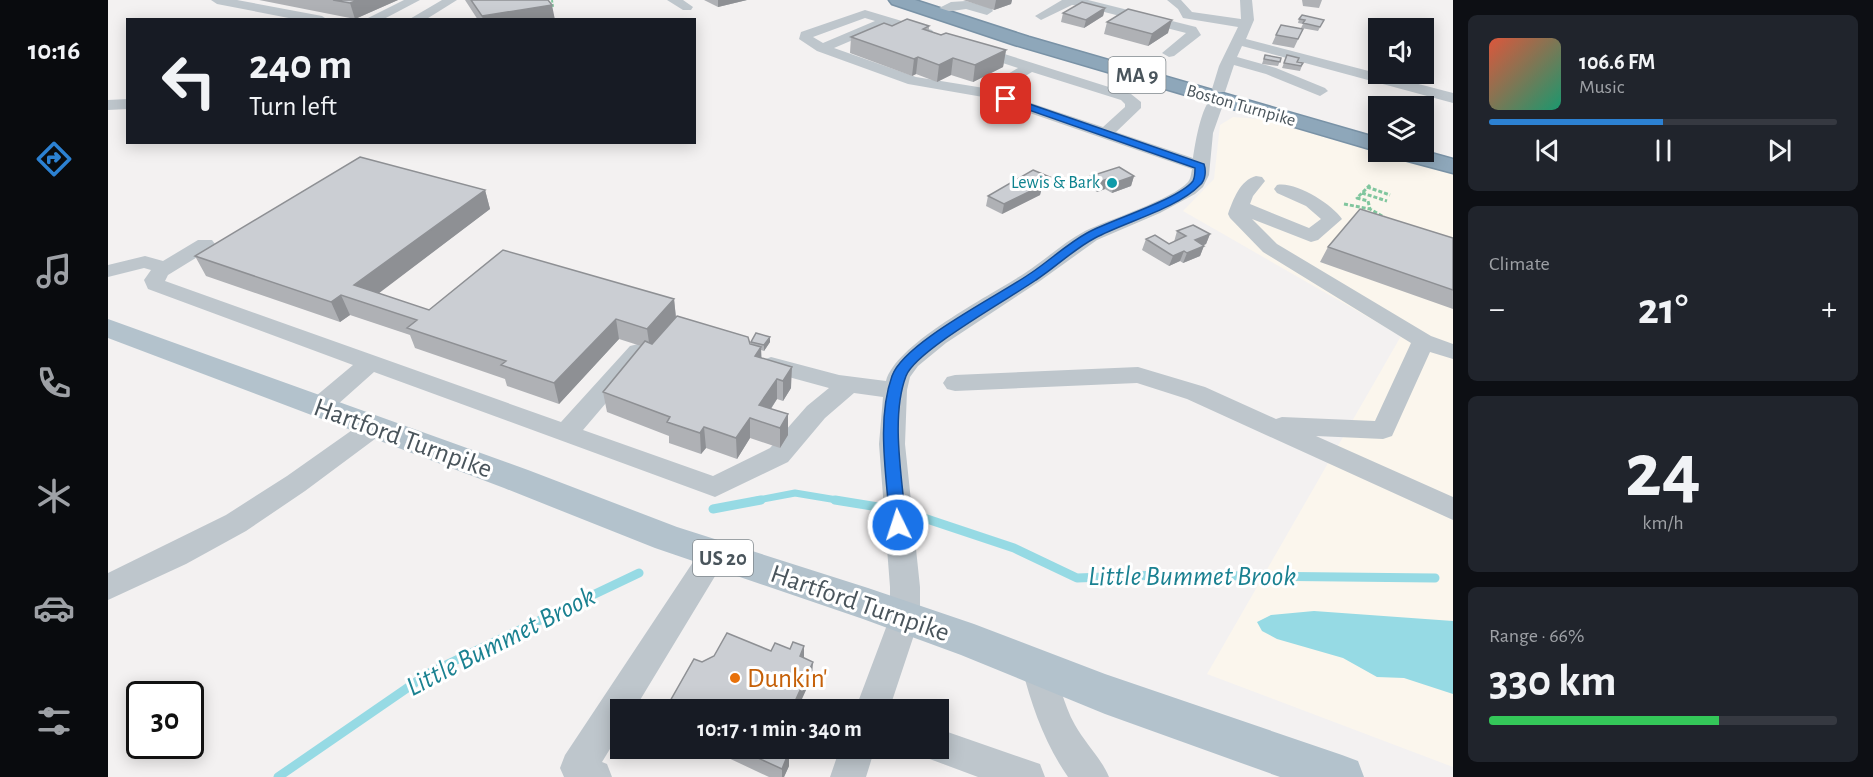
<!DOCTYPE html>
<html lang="en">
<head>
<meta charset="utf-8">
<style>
	:root { --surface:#171b24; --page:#20242c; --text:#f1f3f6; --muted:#9ea1a6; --line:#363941; --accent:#2c81d2 }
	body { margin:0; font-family:"Alegreya Sans",sans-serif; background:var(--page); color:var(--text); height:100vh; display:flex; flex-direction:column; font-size:22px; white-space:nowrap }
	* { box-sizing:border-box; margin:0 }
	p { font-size:20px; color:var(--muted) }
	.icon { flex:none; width:33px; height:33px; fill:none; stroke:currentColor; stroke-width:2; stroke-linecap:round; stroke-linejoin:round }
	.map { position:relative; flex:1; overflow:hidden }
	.drawer { display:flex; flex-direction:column; gap:15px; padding:15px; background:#0d0f14; width:420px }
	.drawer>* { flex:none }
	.banner { position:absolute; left:18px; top:18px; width:570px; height:126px; border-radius:0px; box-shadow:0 3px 15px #0003; background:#171b24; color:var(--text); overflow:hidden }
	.buttons { position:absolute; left:1260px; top:18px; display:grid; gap:12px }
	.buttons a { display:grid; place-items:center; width:66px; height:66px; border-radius:0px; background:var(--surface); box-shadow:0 3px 15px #0003; font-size:30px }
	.speed { position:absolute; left:18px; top:681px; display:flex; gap:12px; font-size:30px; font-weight:700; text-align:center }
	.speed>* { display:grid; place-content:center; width:78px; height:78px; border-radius:50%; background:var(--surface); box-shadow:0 3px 15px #0003; line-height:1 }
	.speed .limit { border:3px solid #111; border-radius:9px; background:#fff; color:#111 }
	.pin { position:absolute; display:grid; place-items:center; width:51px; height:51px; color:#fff; margin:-26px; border-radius:12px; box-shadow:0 3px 9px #0006 }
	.me { position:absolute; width:66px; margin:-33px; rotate:356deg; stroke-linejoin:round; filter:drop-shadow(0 0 4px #0008) }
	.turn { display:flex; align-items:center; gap:21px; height:126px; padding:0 24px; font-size:27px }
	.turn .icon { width:78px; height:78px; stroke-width:2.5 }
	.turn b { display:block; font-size:42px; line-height:51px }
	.big { font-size:45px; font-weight:600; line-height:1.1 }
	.drawer .card { flex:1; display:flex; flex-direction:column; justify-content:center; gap:9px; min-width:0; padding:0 21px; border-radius:9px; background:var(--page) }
	.drawer .dial { align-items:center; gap:0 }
	.dial b { font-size:78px; line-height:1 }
	.song { display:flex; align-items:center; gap:18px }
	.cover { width:72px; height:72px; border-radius:9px; background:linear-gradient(135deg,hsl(10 70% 55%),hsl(160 70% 35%)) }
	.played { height:6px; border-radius:3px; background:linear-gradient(90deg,var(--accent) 50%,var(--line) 50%) }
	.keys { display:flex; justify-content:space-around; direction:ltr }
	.heat { display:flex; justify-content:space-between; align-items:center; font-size:33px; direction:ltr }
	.charge { height:9px; border-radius:4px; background:linear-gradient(90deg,#34c759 66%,var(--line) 0) }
	.trip { position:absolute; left:502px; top:699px; width:339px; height:60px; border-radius:0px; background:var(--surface); box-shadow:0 3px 15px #0003; font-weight:600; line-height:60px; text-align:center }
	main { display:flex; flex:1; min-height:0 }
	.tabs { display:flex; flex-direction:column; width:108px; justify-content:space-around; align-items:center; background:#090b0e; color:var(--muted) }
	.tabs .icon { width:42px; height:42px }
	.tabs .active { color:var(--accent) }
	.tabs b { font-size:27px; color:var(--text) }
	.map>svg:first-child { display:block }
</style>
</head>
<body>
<main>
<nav class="tabs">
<b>10:16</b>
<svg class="icon active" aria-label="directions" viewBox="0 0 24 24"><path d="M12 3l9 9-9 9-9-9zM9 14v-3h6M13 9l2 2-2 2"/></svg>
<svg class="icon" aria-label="music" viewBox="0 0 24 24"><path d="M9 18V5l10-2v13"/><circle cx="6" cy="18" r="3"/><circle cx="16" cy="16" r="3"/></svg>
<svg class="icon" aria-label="phone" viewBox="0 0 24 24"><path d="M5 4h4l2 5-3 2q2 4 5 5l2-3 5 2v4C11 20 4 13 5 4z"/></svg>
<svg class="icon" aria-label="climate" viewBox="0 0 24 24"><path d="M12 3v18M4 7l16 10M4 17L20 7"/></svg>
<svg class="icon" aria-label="car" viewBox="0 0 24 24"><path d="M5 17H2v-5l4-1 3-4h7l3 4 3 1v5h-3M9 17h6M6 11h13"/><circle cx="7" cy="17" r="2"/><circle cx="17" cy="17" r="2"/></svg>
<svg class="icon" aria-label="filters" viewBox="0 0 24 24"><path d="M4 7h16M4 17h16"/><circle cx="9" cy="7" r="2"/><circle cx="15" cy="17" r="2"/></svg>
</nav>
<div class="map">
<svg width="1345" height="777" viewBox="0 0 1345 777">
	<rect width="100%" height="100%" fill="#f3f1f1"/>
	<path fill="#fbf6ed" d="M1125,117L1151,119L1345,173V767L1099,674L1293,336L1075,211L1106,179L1112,125Z"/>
	<path fill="#96dae4" d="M1206,611L1345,621V694L1296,678L1269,677L1235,658L1169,639L1154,631L1149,622L1163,615Z"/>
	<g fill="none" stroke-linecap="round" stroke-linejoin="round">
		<path stroke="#96dae4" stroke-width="7" d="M645,501L687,493L735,501"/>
		<path stroke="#96dae4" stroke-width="9" d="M727,500L770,507
			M605,509L653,500
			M816,518L906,548L969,578L1052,575L1327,578
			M170,777L321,673L531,573"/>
		<defs>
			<path id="highway" d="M781,0H807L921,37L1270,138L1272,152L907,45L784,4Z
				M1316,151L1345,159V173L1285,157L1281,152Z"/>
		</defs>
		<use href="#highway" stroke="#7992a6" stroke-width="3"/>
		<path stroke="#80c69e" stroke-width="2" stroke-dasharray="3 1.5" stroke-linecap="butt" d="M441,9L445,7L444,0"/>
		<path stroke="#80c69e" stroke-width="3" stroke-dasharray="4 2" stroke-linecap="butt" d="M1262,185L1249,198L1260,201L1262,209L1276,217
			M1259,187L1282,195
			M1254,193L1279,201
			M1236,204L1262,209"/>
		<path fill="#bec6cc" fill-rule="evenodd" d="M103,0H129L214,16L220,20H191L109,4Z
			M296,0H312L274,20H256Z
			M334,0H349L317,20H300Z
			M559,0H575L585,7L583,10H575Z
			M954,0H980L1088,27L1093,35L1066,56L1061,57L1054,53L1078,33L973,6L964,5L933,20L927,16Z
			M1059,0H1073L1084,12L1133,19L1132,0H1144L1146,20L1138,39L1345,93V103L1134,46L1129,57L1168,68L1217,88L1220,91L1212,96L1207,94L1158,74L1126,65L1117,92H1107L1104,89L1111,66L1130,27L1075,18L1070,9Z
			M858,1L883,8L885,11L879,15L858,9L837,12L831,8L843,2Z
			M757,10L824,30L826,33L819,37L780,25L726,48L808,77L876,88L910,68L861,52L859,49L861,46H871L1023,94L1033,102V108L1008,132L1085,158C1087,144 1094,98 1109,94L1117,99L1105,133L1101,175L1095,187L1087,194L1052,213L989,240L932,281L838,343L810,366L802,377L799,390L797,444L812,587V617L781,710H747L782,617V587L771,444L775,397L746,393L717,418L680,462L607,497L266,372L220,413L211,416L202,413L199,407L202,401L245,365L40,289L36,280L43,270L36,268L0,277V265L37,256L55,261L90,240H104L107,244L104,248L60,275L57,281L453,422L522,346L530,344L538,346L541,351L538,356L475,430L605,476L662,448L699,406L721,388L655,370L651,365L655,360L663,357L731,375L778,381C788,343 883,295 917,273C937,260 956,242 977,231C1000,220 1065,199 1080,182C1083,178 1083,174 1084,169L875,97L800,84L709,51L691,39L693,32ZM757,18L767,21L715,43L705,37ZM924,72L1013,100L1017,104V107L995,127L890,92Z
			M20,99V109L0,110V100Z
			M1148,176L1154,177L1157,181L1145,196L1142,204L1201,228L1213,219L1198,206L1169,193L1166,189L1169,185C1187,181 1224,204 1234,219L1210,240L1203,242L1144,219L1169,244L1323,336L1345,344V359L1322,352L1284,436L1275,439L1208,436L1345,497V520L1079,399L1029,383L847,391L839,389L835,383L839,377L847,375L1030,367L1097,387L1168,419L1174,417L1267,421L1303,343L1155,252L1122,218L1120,214C1125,200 1132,180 1148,176Z
			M266,418L275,421L279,427L275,433L197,491L138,531L78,564L0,600V573L118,515L179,476L257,421Z
			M605,543L615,547L619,555L615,563L526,710H513V731L494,762L499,764L504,777H456L452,768L457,755L595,547Z
			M930,653L941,657C951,679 955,704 967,725C977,743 993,758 1001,777H960C937,744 924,707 914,668L919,657Z
			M831,729L932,764L937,777H870L819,758L815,748H831Z
			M732,748H767L758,777H722Z"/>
		<path fill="#b3c2cc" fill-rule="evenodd" d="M0,319L420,470L569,527L760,588L866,624L997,674L1234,755L1250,761L1256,777H1172L997,714L853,655L755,619L547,548L396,488L0,338Z"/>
		<use href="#highway" fill="#8ea7ba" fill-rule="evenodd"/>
	</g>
	<path fill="#afb1b5" d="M151,0H290L247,19Z
		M357,0H440L447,20H370Z
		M596,0H639L610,7Z
		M855,0H904L903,4L886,10Z
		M1194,0H1214L1211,8L1195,6Z
		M997,8L995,16L976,28L953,22L955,13Z
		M1191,19L1216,20L1210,31L1193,28L1195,24L1190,23Z
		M999,22L1060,33L1040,46L996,34Z
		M784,26H821V31L833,35L898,50L895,67L865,82L843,75L829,82L808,74L804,76L742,53L743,37Z
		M1195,29L1186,48L1164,44L1168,35Z
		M1157,55L1173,58L1170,66L1154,64Z
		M1179,55L1189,62L1195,63L1192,71L1174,68Z
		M983,176H1026L1023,186L1004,193L997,189L989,192L980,186Z
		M942,177L940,187L933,191L932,195L894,214L878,206L880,196Z
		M377,190L382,209L270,293L321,310L566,299L568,317L643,344V342L662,337V342L656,351L653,350V358L683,388L675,401L669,399L663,409L680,435L672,448L642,438L629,459L598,448L593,454L561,443V436L499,412L495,392L533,346L511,339L451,404L399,386L397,379L307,348L302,335L242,315L232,322L98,276L87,256Z
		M1069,231L1102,234L1098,244L1096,245L1092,256L1075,263L1072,261L1061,266L1034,250L1038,239L1061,244L1066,242Z
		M1345,238V309L1212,262L1220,247Z
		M599,748H674L681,766L676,777H661Z"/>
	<path fill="#8e9094" d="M250,0H290L247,19L242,3Z
		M610,0H639L610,7Z
		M888,0H904L903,4L886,10Z
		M444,5L447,20H375L374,16Z
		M997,8L995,16L976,28L978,20Z
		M1064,20L1060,33L1040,46L1044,34Z
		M898,50L895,67L865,82L867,65Z
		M810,57L808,74L804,76L806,59Z
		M845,58L843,75L829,82L831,65Z
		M1026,176L1023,186L1004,193L1006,183Z
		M942,177L940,187L933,191L932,195L894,214L896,204Z
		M999,179L997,189L989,192L991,182Z
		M377,190L382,209L258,303L246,285Z
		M1102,234L1098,244L1083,251L1087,240Z
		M1096,246L1092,256L1075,263L1079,253Z
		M1076,251L1072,261L1061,266L1065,256Z
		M233,295L242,315L232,322L223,302Z
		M566,299L568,319L542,349L539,329Z
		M508,319L511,339L451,404L446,383Z
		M662,337V342L656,351V345Z
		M653,347L654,368L647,356Z
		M684,367L683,388L675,401V381Z
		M669,379V399L654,422L651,405Z
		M680,414V435L672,448V428Z
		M642,418V438L629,459L628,438Z
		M596,427L598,448L593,454L592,433Z
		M696,646V662L692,656Z
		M705,662L704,677L689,710H683Z
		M681,752V766L676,777H674V769Z"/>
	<path fill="#cbced3" stroke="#8e9094" stroke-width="1.5" d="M225,0H250L242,3Z
		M363,0H440L444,5L374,16Z
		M974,2L997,8L978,20L955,13Z
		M1020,9L1064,20L1044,34L999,22Z
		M1194,15L1216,20L1212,27L1195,23L1197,20L1191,19Z
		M799,19L821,26L815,29L833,35L838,33L898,50L867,65L845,58L831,65L810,57L806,59L743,37L776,23L784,26Z
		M1173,25L1195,29L1190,39L1168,35Z
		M1157,55L1173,58L1172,62L1156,59Z
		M1179,55L1191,58L1189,62L1195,63L1193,66L1176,63Z
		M252,157L377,190L246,285L321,310L395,250L566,299L539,329L508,319L446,383L393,365L398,361L299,328L309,320L233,295L223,302L87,256Z
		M1011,167L1026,176L1006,183L999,179L991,182L983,176Z
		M925,170L942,177L931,183L935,185L896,204L880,196Z
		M1252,209L1345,238V290L1220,247Z
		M1085,225L1102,234L1087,240L1096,246L1079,253L1076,251L1065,256L1038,239L1047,235L1061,244L1078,236L1069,231Z
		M569,316L640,337L642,344L653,347L647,356L684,367L675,381L669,379L651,405L680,414L672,428L642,418L628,438L596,427L592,433L559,422L562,417L495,392L537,341L544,344Z
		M648,333L662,337L656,345L643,342Z
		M619,633L663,651L667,643L682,649L685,642L696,646L692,656L705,662L683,710H557L586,659L594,662L606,656Z
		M628,748H674L681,752L674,769Z"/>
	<path fill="#1a73e8" stroke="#114b97" stroke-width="1.5" d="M895,97H901L1096,164C1098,170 1098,180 1092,185C1070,208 1017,222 987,238C966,249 948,267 928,280C902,298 807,351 798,376C782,418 795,482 798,525L796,530L790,532L784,530L782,525C779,478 768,421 784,376C796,342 892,295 923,273C941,261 959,244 979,233C1002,220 1070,200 1085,181C1087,177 1087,172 1087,168L895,101Z"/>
	<circle fill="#0f9aa8" stroke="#fff" stroke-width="2" cx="1004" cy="183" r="6"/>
	<circle fill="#e8710a" stroke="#fff" stroke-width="2" cx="627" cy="678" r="6"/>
	<g text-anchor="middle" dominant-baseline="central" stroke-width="6" stroke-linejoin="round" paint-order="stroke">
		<g font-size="18" fill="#4a555c" stroke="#fff">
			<text transform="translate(1133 106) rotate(16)">Boston Turnpike</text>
		</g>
		<g font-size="18" fill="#0d838f" stroke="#fff" text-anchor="end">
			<text x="992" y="183">Lewis &amp; Bark</text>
		</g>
		<g fill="#fff" stroke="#80888d" stroke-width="1.5">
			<rect x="1000.5" y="57" width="57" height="36" rx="4.5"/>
			<rect x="585" y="540" width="60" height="36" rx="4.5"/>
		</g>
		<g font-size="21" font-weight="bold" fill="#4a555c">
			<text x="1029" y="75">MA 9</text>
			<text x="615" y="558">US 20</text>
		</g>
		<g font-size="27" fill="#4a555c" stroke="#fff">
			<text transform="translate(295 438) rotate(20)">Hartford Turnpike</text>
			<text transform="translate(752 603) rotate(19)">Hartford Turnpike</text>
		</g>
		<g font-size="27" fill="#c56008" stroke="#fff" text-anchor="start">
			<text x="639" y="678">Dunkin'</text>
		</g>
		<g font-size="28" font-style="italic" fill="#1a8191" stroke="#fff">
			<text x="1084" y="577">Little Bummet Brook</text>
			<text transform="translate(393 642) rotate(-27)">Little Bummet Brook</text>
		</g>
	</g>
</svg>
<div class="buttons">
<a><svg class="icon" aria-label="sound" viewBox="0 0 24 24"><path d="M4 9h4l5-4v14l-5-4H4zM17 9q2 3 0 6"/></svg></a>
<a><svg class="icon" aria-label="layers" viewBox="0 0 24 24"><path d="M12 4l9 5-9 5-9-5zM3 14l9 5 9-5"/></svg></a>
</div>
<div class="speed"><div class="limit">30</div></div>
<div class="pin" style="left:898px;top:99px;background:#d93025"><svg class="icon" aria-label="arrive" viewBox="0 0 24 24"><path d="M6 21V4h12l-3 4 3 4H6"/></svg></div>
<svg class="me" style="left:790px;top:525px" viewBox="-20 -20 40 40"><circle r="17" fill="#1a73e8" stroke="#fff" stroke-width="3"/><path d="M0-11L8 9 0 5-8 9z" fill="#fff"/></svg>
<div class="trip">10:17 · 1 min · 340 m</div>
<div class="banner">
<div class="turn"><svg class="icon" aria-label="left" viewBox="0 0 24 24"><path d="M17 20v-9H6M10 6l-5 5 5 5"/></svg><div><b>240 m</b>Turn left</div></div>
</div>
</div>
<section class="drawer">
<div class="card">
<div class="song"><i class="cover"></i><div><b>106.6 FM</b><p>Music</p></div></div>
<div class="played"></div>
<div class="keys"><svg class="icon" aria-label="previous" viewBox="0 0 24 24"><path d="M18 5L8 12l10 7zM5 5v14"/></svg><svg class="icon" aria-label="pause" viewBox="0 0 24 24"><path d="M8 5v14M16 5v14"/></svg><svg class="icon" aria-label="next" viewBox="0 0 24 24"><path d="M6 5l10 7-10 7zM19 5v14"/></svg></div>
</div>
<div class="card"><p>Climate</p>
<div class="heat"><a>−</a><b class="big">21°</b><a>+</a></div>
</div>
<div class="card dial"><b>24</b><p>km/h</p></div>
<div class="card"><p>Range · 66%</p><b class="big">330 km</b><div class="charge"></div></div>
</section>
</main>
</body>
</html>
